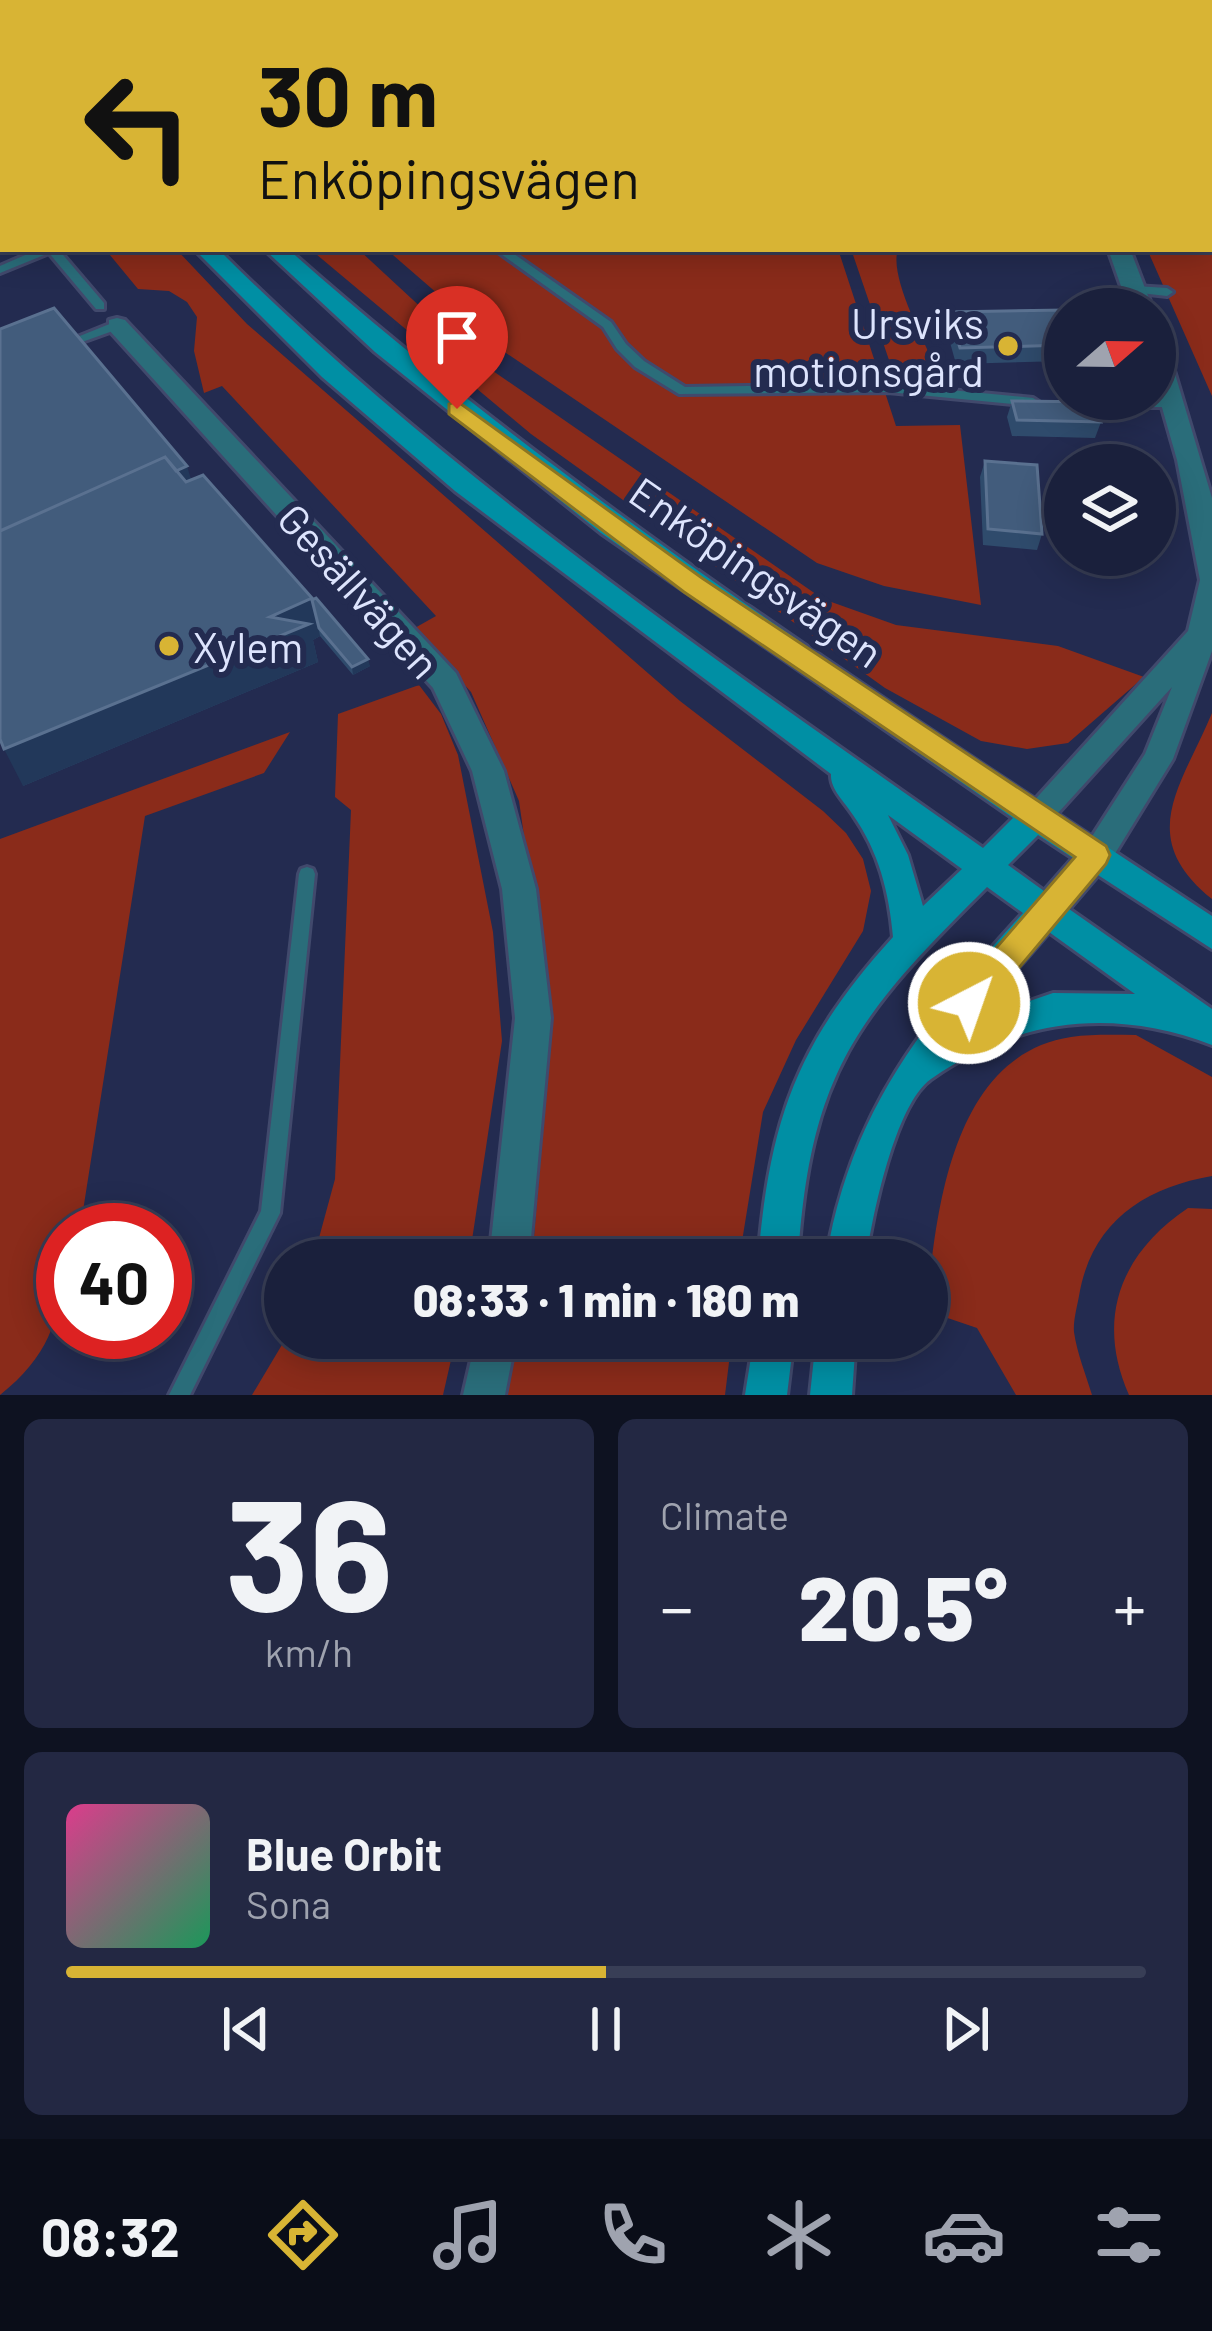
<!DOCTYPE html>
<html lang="en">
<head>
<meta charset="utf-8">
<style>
	:root { --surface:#1a203c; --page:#232843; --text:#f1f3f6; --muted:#9fa3af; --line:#383e56; --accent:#d8b434 }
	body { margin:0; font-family:Barlow,sans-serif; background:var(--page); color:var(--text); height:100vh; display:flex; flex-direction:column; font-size:45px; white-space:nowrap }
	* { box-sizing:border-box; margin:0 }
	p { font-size:39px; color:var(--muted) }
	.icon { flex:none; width:66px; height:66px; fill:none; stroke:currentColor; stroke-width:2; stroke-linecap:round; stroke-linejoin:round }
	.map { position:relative; height:1395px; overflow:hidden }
	.drawer { display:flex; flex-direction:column; gap:24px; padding:24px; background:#0e1221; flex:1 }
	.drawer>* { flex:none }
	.hud { position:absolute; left:0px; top:0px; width:1212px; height:252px; box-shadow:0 6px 30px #0003,0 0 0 3px var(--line); background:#d8b434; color:#111; overflow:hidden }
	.needle { width:78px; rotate:70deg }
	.controls { position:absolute; left:1044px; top:288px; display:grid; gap:24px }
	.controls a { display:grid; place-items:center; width:132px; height:132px; border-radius:50%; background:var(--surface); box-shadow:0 6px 30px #0003,0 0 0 3px var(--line); font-size:60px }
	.speed { position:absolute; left:36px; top:1203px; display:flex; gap:24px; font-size:60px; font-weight:700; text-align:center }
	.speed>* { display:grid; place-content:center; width:156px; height:156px; border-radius:50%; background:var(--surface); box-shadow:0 6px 30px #0003,0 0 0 3px var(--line); line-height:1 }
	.speed .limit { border:18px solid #d22; background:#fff; color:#111 }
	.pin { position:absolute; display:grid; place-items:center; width:102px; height:102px; color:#fff; margin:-123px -51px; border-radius:50% 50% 50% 0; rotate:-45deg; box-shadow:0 0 12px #0007 }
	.pin .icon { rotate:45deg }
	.me { position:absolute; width:132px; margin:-66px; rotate:41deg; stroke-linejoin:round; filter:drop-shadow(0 0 9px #0008) }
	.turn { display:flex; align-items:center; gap:42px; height:252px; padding:0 60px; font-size:54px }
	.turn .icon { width:156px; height:156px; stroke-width:2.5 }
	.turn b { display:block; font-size:84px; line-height:102px }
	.big { font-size:90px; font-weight:800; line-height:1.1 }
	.drawer .tile { flex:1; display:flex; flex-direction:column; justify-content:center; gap:18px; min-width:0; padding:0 42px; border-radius:18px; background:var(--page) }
	.drawer .dial { align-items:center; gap:0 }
	.dial b { font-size:156px; line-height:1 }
	.song { display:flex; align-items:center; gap:36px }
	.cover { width:144px; height:144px; border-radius:18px; background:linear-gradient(135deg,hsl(330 70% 55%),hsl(150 70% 35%)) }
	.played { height:12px; border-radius:6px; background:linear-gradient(90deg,var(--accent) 50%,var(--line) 50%) }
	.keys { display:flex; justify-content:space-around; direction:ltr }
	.heat { display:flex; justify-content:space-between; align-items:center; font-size:66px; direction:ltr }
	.drawer .tiles { flex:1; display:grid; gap:24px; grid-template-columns:1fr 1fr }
	.tile:last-child { grid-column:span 2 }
	.trip { position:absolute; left:264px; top:1239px; width:684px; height:120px; border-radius:60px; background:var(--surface); box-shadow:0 6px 30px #0003,0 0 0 3px var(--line); font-weight:800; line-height:120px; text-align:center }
	.menu { display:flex; height:192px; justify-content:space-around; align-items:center; background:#0a0d18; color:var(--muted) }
	.menu .icon { width:84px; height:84px }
	.menu .on { color:var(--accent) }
	.menu b { font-size:54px; color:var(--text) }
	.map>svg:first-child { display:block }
</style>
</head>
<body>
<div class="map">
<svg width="1212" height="1395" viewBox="0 0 1212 1395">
	<rect width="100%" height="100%" fill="#232b50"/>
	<path fill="#8a2b1a" d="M1209,148L1212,149V396L1147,249H1209Z
		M105,249H176L247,324L680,701L823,811L846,833L863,859L871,891L863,931L796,1040L763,1112L739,1260H532L549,1056L542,962L519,801L471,692L413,629L436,616L222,386L204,393L194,351L197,317L187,302L169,291L138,289Z
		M310,249H358L480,362L823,599L896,625L1058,646L1144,677L1068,743L1027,749L981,741L885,688L531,434Z
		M386,249H838L896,426L960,425L981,605L884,586L817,563L506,353Z
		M851,249H898C889,275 921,334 932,360L911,365L889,360Z
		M419,685L441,714L458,755L493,932L502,1041L469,1260H313L335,1179L351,810L335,797L338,714Z
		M1212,713V899C1135,837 1181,787 1212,713Z
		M290,732L264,773L145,816L80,1230H63C63,1303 60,1347 0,1395V839Z
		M1136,1035L1212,1077V1176C1143,1188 1091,1223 1079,1296C1077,1307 1073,1321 1074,1332C1077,1353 1086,1375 1092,1395H1016L977,1328L927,1311C935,1215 951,1055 1071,1037C1092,1034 1115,1035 1136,1035Z
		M1188,1208L1212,1209V1395H1129C1095,1318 1121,1253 1188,1208Z
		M286,1338H456L443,1395H252Z
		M517,1338H732L725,1395H505Z"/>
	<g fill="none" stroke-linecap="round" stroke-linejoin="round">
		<defs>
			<path id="lane" d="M0,189H3V199H0Z
				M0,229H3V236H0Z
				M39,249H58L104,303V309H96L49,253L0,273V266Z
				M494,249H507L611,322L626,344L644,361L685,387L888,384L1033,398L1039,402L1033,406L888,392L679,394L635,367L617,349L603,327Z
				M1135,286L1167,288L1173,292L1167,296L1131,292V288Z
				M117,321L123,325L121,328L71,346L65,342Z
				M1075,399H1175L1181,403L1175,407H1075L1069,403Z
				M307,867L313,869L315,874L280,1213L190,1395H169L261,1211L299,874L301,869Z"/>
			<path id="street" d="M962,0H990L992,3H964Z
				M1012,0H1035L1033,3Z
				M1209,60L1212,61V73L1209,72Z
				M1108,249H1130L1153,309H1129Z
				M117,318L125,320L456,673L504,771L536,889L551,1018L529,1260H489L515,1018L502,889L472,771L433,688L109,330V320Z
				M1155,339L1167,347L1212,498V651L1173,759L1108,865L1096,869L1084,865L1080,855L1145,754L1172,687L1048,824L1037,828L1026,824L1021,815L1188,631L1200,580L1177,460L1155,383Z
				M476,1338H516L505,1395H463Z"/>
			<path id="secondary" d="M0,0H14L16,3H3V8Z
				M43,0H62L64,3H45Z
				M194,249H218C448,479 718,661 983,848L1013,818L601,533L375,352L264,249H288C574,503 895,706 1212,916V949L1098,875L1069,909L1212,1009V1045C1115,1008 1019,1017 931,1079C895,1104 872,1217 866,1260H826C850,1111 924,1021 1023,913L987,887C857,1016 810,1072 798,1260H758C770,1118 797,1043 893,937C889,892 879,852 853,815C844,801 830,789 831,774L455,491L322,377ZM888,815L962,869L923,906L908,855ZM1038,835L1073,858L1044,891L1008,865ZM1049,932L1135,994L1053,993L972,1021Z
				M754,1338H794L787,1395H745Z
				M816,1338H856L852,1395H810Z"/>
		</defs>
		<use href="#lane" stroke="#41496c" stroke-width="6"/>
		<use href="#street" stroke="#41496c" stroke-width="6"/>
		<use href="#secondary" stroke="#41496c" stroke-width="6"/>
		<use href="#lane" fill="#2a6d7a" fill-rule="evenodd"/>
		<use href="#street" fill="#2a6d7a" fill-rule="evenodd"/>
		<use href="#secondary" fill="#008fa4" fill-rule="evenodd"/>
	</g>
	<path fill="#2f4b6c" d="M850,0H921L920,3H849Z
		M1097,0H1156L1155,3H1099Z
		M1209,17H1212V40L1209,37Z
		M1209,170H1212V228L1209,227Z
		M1023,249H1074L1024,251Z
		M1065,310V361L956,364L946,328L949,312Z
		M1012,401L1101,422L1095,438L1012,436L1007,417Z
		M985,461L1042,534L1037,550L983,545L980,477Z
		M191,480L312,600L370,666L353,675L320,636L313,640L318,662L23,786Z"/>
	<path fill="#22385a" d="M1122,0H1156L1155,3H1121Z
		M187,466L194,489L0,550Z
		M312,598L320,636L313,640L318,662L23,786L4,749Z
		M368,659L370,666L353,675L352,667Z"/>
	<path fill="#425c7c" stroke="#5a7190" stroke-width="3" d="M591,0H615L627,3H587Z
		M882,0H914L910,3H893Z
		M1181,0H1198L1202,3H1185Z
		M1209,76L1212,77V109L1209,108Z
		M1209,170H1212V211L1209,210Z
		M54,308L187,466L176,471L165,457L0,531V329Z
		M1065,310V345L960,348L949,312Z
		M1012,401L1095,402L1101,422L1017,420Z
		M165,457L186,482L203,475L312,598L270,617L309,624L4,749L0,739V531Z
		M985,461L1037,465L1042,534L988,529Z
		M316,598L368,659L352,667L319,628L312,600Z"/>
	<path fill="#d8b434" stroke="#8c7522" stroke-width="3" d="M457,401L702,578L1106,846L1110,855L1106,864L981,1013L969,1017L958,1013L953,1003L958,992L1075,857L684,592L449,414V404Z"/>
	<g fill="#d8b434" stroke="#232b50" stroke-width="4.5">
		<circle cx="1008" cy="346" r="12"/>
		<circle cx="169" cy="646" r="12"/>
	</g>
	<g text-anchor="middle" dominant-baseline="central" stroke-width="12" stroke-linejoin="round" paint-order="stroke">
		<g font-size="42" fill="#dde4fd" stroke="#232b50" text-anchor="end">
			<text x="984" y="322">Ursviks<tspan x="984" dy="48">motionsgård</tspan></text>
			<text x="193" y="646" text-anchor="start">Xylem</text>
		</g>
		<g font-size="42" fill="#dde4fd" stroke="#232b50">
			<text transform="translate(757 571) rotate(35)">Enköpingsvägen</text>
			<text transform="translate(360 590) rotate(48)">Gesällvägen</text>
		</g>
	</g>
</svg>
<div class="controls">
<a><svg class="needle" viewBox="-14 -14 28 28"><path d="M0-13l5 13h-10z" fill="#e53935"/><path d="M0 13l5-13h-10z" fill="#9fa3af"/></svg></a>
<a><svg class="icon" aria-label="layers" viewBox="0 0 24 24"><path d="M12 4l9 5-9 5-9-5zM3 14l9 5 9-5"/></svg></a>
</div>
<div class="speed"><div class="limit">40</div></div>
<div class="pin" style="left:457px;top:409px;background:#d93025"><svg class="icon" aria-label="arrive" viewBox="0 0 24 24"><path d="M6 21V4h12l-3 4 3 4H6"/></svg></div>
<svg class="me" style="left:969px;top:1003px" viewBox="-20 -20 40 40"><circle r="17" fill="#d8b434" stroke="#fff" stroke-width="3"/><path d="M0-11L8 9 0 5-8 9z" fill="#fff"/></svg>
<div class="trip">08:33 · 1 min · 180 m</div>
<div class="hud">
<div class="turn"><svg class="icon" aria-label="left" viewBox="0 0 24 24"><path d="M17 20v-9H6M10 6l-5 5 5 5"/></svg><div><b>30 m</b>Enköpingsvägen</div></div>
</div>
</div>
<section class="drawer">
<div class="tiles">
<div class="tile dial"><b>36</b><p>km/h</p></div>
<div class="tile"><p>Climate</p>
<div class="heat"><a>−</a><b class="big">20.5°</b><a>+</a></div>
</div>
<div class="tile">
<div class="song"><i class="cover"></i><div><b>Blue Orbit</b><p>Sona</p></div></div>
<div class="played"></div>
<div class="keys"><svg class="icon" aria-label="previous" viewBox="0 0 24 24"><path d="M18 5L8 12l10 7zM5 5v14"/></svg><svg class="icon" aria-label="pause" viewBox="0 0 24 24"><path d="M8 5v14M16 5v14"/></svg><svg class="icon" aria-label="next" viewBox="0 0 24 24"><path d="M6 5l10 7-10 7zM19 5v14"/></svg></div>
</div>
</div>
</section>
<nav class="menu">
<b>08:32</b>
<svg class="icon on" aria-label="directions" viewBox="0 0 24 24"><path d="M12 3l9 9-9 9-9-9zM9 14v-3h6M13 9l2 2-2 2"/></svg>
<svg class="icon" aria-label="music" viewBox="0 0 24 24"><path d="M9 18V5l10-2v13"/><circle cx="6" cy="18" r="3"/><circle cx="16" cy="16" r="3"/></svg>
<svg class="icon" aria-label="phone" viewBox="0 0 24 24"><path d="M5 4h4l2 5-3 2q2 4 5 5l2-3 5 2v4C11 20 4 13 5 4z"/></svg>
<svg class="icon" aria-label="climate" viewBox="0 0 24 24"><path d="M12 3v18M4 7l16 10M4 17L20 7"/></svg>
<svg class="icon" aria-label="car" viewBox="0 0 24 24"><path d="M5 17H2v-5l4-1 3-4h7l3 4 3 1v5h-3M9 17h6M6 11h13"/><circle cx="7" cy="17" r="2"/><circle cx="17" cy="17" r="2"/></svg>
<svg class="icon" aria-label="filters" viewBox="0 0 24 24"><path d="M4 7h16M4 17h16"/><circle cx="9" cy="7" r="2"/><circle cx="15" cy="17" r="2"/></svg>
</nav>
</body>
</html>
